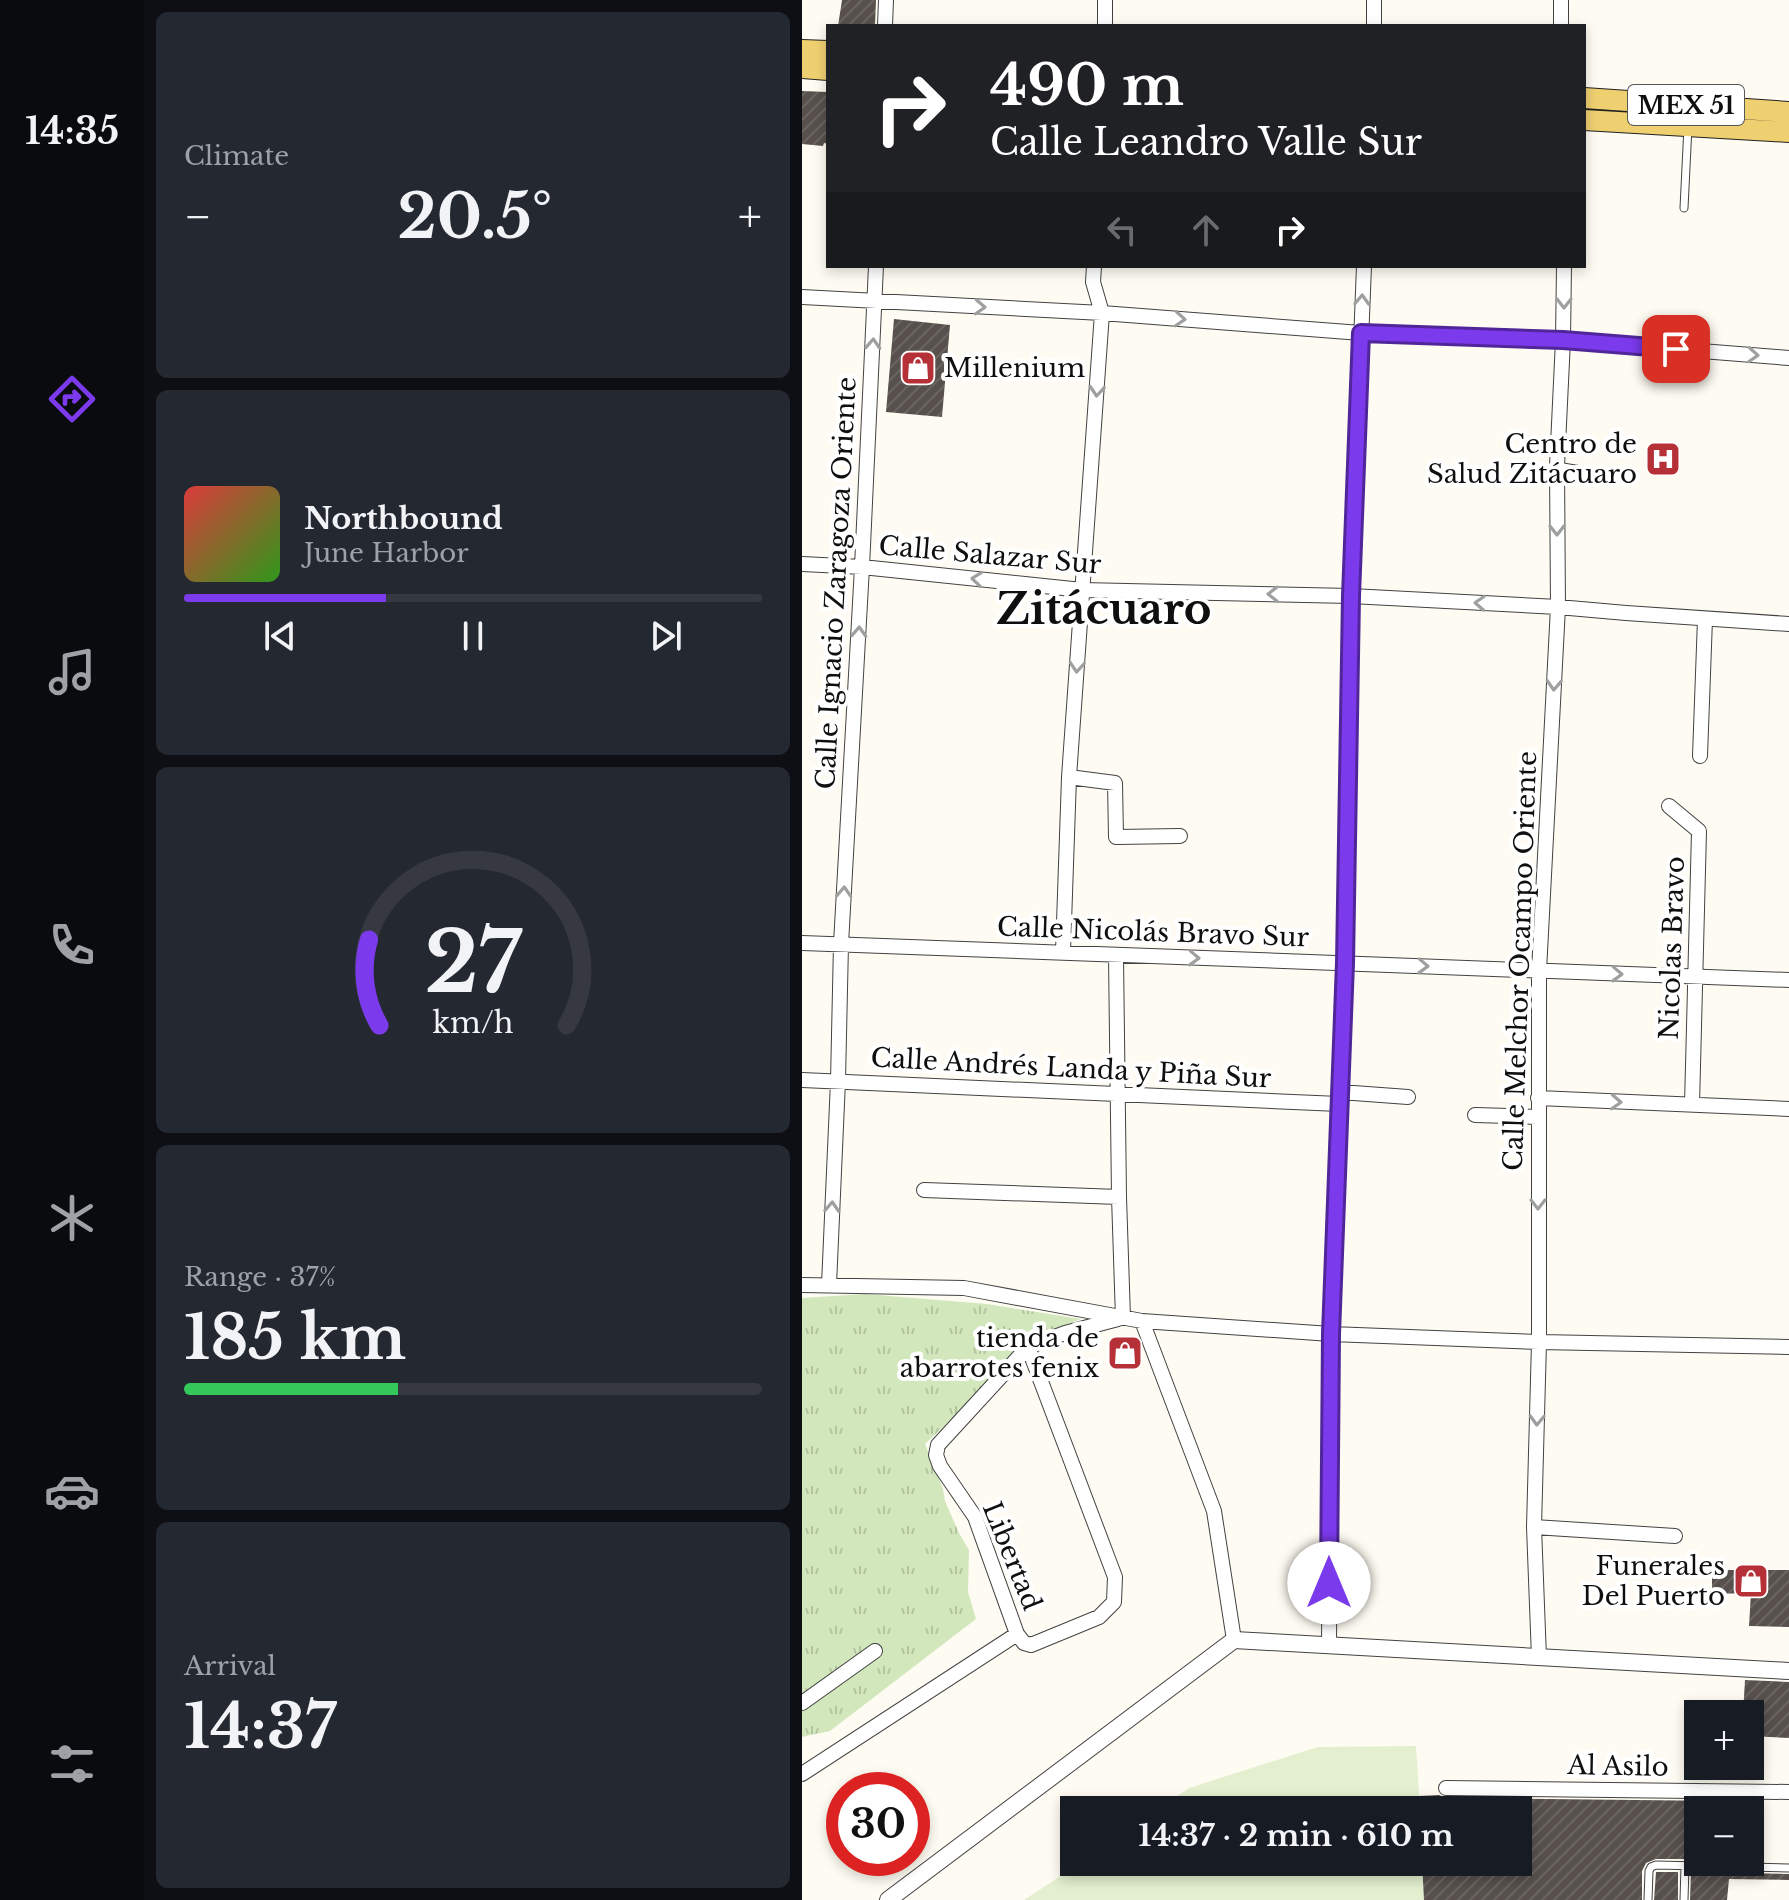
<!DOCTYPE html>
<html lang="en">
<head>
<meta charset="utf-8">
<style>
	:root { --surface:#171b24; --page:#242831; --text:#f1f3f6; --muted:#9ea1a6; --line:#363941; --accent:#7c3aed }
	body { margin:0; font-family:"Libre Baskerville",serif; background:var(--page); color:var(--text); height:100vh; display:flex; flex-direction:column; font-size:30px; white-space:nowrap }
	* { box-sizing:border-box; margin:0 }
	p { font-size:26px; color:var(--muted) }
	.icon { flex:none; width:44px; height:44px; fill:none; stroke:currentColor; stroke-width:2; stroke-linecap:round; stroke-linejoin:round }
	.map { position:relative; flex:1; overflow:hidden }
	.drawer { display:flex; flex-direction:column; gap:12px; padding:12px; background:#0d0f14; width:658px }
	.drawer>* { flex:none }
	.hud { position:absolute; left:24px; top:24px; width:760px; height:244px; border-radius:0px; box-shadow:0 4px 12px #0003; background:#202124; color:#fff; overflow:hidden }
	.fabs { position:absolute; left:882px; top:1700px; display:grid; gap:16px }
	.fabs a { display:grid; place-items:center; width:80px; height:80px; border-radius:0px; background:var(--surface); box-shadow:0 4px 12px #0003; font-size:40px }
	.speed { position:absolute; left:24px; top:1772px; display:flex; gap:16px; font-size:40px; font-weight:700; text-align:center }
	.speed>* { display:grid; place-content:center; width:104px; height:104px; border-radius:50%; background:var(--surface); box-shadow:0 4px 12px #0003; line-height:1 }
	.speed .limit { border:12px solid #d22; background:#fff; color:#111 }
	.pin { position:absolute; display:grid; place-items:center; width:68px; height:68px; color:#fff; margin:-34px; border-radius:16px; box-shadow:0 4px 12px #0006 }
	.me { position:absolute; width:88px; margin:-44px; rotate:0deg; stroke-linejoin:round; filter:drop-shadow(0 0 6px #0008) }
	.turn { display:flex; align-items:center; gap:28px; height:168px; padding:0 32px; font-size:36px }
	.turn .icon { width:104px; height:104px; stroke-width:2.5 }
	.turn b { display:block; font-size:56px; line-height:68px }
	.lanes { display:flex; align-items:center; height:76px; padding:0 32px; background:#0003; justify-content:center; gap:40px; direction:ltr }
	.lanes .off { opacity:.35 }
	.big { font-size:60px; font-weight:700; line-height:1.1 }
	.drawer .widget { flex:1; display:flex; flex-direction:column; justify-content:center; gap:12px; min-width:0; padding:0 28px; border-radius:12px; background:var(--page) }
	.drawer .dial { align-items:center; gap:0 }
	.dial svg { height:208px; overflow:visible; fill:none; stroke:var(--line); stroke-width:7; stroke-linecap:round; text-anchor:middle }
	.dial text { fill:var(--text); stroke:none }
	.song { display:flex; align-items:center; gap:24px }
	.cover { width:96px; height:96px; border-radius:12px; background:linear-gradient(135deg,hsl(0 70% 55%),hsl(110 70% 35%)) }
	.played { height:8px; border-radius:4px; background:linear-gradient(90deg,var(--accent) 35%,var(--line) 35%) }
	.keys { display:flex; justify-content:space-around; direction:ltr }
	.heat { display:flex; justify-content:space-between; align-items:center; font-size:44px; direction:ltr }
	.charge { height:12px; border-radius:6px; background:linear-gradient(90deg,#34c759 37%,var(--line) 0) }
	.trip { position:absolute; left:258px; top:1796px; width:472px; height:80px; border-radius:0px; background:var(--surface); box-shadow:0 4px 12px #0003; font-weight:700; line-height:80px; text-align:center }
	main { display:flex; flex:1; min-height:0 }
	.tab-bar { display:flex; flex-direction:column; width:144px; justify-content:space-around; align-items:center; background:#090b0e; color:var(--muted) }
	.tab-bar .icon { width:56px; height:56px }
	.tab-bar .current { color:var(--accent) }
	.tab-bar b { font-size:36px; color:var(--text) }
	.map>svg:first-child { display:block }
</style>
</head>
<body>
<main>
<nav class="tab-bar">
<b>14:35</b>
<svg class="icon current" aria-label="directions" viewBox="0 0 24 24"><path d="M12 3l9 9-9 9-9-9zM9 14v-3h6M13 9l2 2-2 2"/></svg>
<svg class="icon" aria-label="music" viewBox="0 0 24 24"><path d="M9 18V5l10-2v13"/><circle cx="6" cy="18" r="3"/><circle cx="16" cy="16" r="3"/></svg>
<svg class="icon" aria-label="phone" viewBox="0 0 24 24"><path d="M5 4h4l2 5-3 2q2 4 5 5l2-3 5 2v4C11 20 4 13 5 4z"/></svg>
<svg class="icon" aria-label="climate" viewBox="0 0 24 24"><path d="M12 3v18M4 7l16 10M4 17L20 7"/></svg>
<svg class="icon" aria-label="car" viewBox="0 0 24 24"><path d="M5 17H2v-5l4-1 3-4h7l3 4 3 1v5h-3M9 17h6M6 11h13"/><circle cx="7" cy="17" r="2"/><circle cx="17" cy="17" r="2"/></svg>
<svg class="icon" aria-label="filters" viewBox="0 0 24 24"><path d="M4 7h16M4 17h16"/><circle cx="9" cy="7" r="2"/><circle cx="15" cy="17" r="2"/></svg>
</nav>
<section class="drawer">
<div class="widget"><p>Climate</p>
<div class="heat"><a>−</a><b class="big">20.5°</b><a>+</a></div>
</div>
<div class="widget">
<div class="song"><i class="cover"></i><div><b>Northbound</b><p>June Harbor</p></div></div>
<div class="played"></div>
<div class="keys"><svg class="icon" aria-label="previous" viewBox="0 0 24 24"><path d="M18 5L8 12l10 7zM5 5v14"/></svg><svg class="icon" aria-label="pause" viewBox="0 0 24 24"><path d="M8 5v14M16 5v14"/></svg><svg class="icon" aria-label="next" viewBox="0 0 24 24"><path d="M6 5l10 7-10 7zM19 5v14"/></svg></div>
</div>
<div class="widget dial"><svg viewBox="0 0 100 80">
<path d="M14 69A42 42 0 1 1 86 69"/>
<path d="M14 69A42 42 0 0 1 10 36" stroke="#7c3aed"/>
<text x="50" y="56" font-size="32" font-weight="700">27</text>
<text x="50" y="72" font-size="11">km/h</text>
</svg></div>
<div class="widget"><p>Range · 37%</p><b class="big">185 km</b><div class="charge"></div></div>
<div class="widget"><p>Arrival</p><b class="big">14:37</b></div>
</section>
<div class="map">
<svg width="987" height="1900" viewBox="0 0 987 1900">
	<defs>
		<pattern id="park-tufts" width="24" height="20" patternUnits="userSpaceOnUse" patternTransform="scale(2)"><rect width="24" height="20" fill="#d3e7bd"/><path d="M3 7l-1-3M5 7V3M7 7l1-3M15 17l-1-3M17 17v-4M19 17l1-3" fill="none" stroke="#b4c5a1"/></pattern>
		<pattern id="building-hatch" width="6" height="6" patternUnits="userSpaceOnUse" patternTransform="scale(2)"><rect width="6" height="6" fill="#57504c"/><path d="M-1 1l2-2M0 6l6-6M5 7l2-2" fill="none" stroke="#6a6561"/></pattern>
	</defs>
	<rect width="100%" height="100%" fill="#fefcf2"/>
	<path fill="url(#park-tufts)" d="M63,1294L185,1304L279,1319L222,1340L226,1347L123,1444L141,1489L143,1501L157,1533L167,1550L166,1592L174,1619L28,1731L0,1737V1298Z"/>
	<path fill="#e3efce" d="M614,1746L618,1810H355L387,1788L516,1747Z
		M280,1862H620L622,1900H222Z"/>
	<path fill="url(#building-hatch)" d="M40,0H74L73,26H36Z
		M0,91L26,92V144L22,143L21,146L0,144Z
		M92,319L148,325L140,417L84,412Z
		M910,1570H987V1627L947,1626L949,1593L910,1594Z
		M943,1680L987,1682V1738L948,1736V1714H941Z
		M637,1795L644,1798L923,1801V1810H896V1859H854L844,1863L840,1871V1900H622L620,1862H716V1810H618L617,1796Z
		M854,1872H876V1900H852Z
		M889,1872L987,1874V1880L927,1879L925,1900H888Z"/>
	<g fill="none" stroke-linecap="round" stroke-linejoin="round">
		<defs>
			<path id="service" d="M882,208L886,126
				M755,466L815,476
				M846,1900L847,1871L849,1867L854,1865L987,1868
				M882,1900L883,1866"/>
			<path id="minor" d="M83,26L84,0
				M303,26V0
				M572,26V0
				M759,26V0
				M0,297L300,313L559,333L761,340L987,358
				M0,564L60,567L280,590L549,596L756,607L824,613L987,624
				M898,756L903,619
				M267,777L313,783L314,837L378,836
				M867,806L897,831L890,1105
				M0,943L987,980
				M261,952L267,777L300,313L291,282L292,266
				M314,956L317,1197L321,1318
				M0,1080L537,1104
				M538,1092L606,1097
				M736,1098L987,1109
				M673,1115L736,1117
				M122,1190L317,1197
				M0,1285L162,1288L340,1321L529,1334L737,1342L987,1347
				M27,1285L36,1081L39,944L60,567L74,266
				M340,1321L412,1511L432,1640
				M226,1347L313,1577L312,1602L297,1617L229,1645L222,1643L215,1634L173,1517L138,1466L134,1455L136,1445L226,1347L263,1333L316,1319
				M732,1527L873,1536
				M527,1645L529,1334L543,963L549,596L562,266
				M737,1658L732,1527L737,1342V971L756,607L755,466L761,340L762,266
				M0,1703L73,1651
				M0,1774L215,1634
				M644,1788L987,1792"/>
			<path id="tertiary" d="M86,1900L432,1640L987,1671"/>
			<path id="primary" d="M0,50L26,51
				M0,68L26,70
				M782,98L987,112
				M782,120L987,132"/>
		</defs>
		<use href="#service" stroke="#424242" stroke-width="9"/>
		<use href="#minor" stroke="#424242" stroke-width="16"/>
		<use href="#tertiary" stroke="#424242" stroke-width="18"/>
		<use href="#primary" stroke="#202020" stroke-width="22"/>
		<use href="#service" stroke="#fff" stroke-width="7"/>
		<use href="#minor" stroke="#fff" stroke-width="14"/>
		<use href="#tertiary" stroke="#fff" stroke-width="16"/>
		<use href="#primary" stroke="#efd071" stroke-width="20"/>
	</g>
	<defs><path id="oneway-chevron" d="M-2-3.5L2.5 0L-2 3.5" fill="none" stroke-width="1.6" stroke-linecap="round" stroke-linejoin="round" transform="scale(2)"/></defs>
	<g stroke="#9f9f9f">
		<use href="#oneway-chevron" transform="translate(560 300) rotate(-88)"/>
		<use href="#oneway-chevron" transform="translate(762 303) rotate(90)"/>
		<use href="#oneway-chevron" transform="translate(178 307) rotate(3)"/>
		<use href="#oneway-chevron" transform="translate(378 319) rotate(4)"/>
		<use href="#oneway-chevron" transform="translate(71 344) rotate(-87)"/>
		<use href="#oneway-chevron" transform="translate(951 355) rotate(4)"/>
		<use href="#oneway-chevron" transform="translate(295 391) rotate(94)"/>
		<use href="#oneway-chevron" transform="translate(755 530) rotate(90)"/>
		<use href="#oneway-chevron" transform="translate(175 579) rotate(-174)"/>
		<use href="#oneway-chevron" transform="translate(471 594) rotate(-179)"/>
		<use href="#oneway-chevron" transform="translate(678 603) rotate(-177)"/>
		<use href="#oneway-chevron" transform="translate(57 632) rotate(-87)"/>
		<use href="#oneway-chevron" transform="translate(275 667) rotate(94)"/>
		<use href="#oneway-chevron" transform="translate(752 685) rotate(93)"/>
		<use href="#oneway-chevron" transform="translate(42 892) rotate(-87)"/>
		<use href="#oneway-chevron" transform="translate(392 958) rotate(2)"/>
		<use href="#oneway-chevron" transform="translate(621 966) rotate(2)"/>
		<use href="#oneway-chevron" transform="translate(815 974) rotate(2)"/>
		<use href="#oneway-chevron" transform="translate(814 1102) rotate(3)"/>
		<use href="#oneway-chevron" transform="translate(736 1204) rotate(90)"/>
		<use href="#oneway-chevron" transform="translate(30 1207) rotate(-87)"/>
		<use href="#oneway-chevron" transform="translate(735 1420) rotate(92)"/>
	</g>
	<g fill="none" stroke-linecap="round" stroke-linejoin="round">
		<defs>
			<path id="route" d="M527,1583L529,1334L543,963L549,596L559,333L761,340L874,349"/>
		</defs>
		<use href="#route" stroke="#51269a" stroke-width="20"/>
		<use href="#route" stroke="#7c3aed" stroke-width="14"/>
	</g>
	<defs>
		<symbol id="shop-square" viewBox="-11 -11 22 22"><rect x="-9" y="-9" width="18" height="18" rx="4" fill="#b63037" stroke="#fff"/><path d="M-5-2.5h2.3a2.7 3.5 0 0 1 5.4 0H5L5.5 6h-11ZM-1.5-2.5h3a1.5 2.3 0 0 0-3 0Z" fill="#fff"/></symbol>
		<symbol id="hospital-square" viewBox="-11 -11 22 22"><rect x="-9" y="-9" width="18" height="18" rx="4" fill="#b63037" stroke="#fff"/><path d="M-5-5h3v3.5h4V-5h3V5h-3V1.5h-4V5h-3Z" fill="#fff"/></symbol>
	</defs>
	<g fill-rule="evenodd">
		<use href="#shop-square" x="96" y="348" width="40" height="40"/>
		<use href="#hospital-square" x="841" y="439" width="40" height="40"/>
		<use href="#shop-square" x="303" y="1333" width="40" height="40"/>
		<use href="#shop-square" x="929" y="1561" width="40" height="40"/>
	</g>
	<g text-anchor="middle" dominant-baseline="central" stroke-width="8" stroke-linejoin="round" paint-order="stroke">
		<rect fill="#fff" stroke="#575757" stroke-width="2" x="826" y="85" width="116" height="40" rx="6"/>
		<g font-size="24" font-weight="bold" fill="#0f0f0f">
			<text x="884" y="105">MEX 51</text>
		</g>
		<g font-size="26" fill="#0f0f0f" stroke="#fff" text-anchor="end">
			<text x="142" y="368" text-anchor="start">Millenium</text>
			<text x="835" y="444">Centro de<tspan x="835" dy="30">Salud Zitácuaro</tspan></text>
			<text x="297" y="1338">tienda de<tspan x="297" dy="30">abarrotes fenix</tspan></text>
			<text x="923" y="1566">Funerales<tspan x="923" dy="30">Del Puerto</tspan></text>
		</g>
		<g font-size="26" fill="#0f0f0f" stroke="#fff">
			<text transform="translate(188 555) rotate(5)">Calle Salazar Sur</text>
			<text transform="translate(34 583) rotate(-87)">Calle Ignacio Zaragoza Oriente</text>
			<text transform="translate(351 932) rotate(2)">Calle Nicolás Bravo Sur</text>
			<text transform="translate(870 948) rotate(-88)">Nicolas Bravo</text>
			<text transform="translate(718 961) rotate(-88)">Calle Melchor Ocampo Oriente</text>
			<text transform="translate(269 1068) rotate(3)">Calle Andrés Landa y Piña Sur</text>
			<text transform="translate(210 1556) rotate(68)">Libertad</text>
			<text transform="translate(816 1766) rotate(1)">Al Asilo</text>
		</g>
		<g font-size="42" font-weight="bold" fill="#0f0f0f" stroke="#fff">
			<text x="302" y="609">Zitácuaro</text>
		</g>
	</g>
</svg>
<div class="fabs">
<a>+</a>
<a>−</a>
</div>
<div class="speed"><div class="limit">30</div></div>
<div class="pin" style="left:874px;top:349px;background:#d93025"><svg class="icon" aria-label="arrive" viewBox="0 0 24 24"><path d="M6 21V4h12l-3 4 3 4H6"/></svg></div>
<svg class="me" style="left:527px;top:1583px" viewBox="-20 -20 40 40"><circle r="19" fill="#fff"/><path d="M0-13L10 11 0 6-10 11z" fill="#7c3aed"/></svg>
<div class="trip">14:37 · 2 min · 610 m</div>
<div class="hud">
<div class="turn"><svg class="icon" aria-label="right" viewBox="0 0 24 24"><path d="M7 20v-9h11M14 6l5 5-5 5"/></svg><div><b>490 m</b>Calle Leandro Valle Sur</div></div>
<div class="lanes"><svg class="icon off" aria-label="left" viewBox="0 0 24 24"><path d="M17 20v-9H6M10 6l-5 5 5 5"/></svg><svg class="icon off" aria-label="ahead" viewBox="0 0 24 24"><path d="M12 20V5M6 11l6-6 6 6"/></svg><svg class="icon" aria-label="right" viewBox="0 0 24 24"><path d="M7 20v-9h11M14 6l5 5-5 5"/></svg></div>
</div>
</div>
</main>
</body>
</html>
